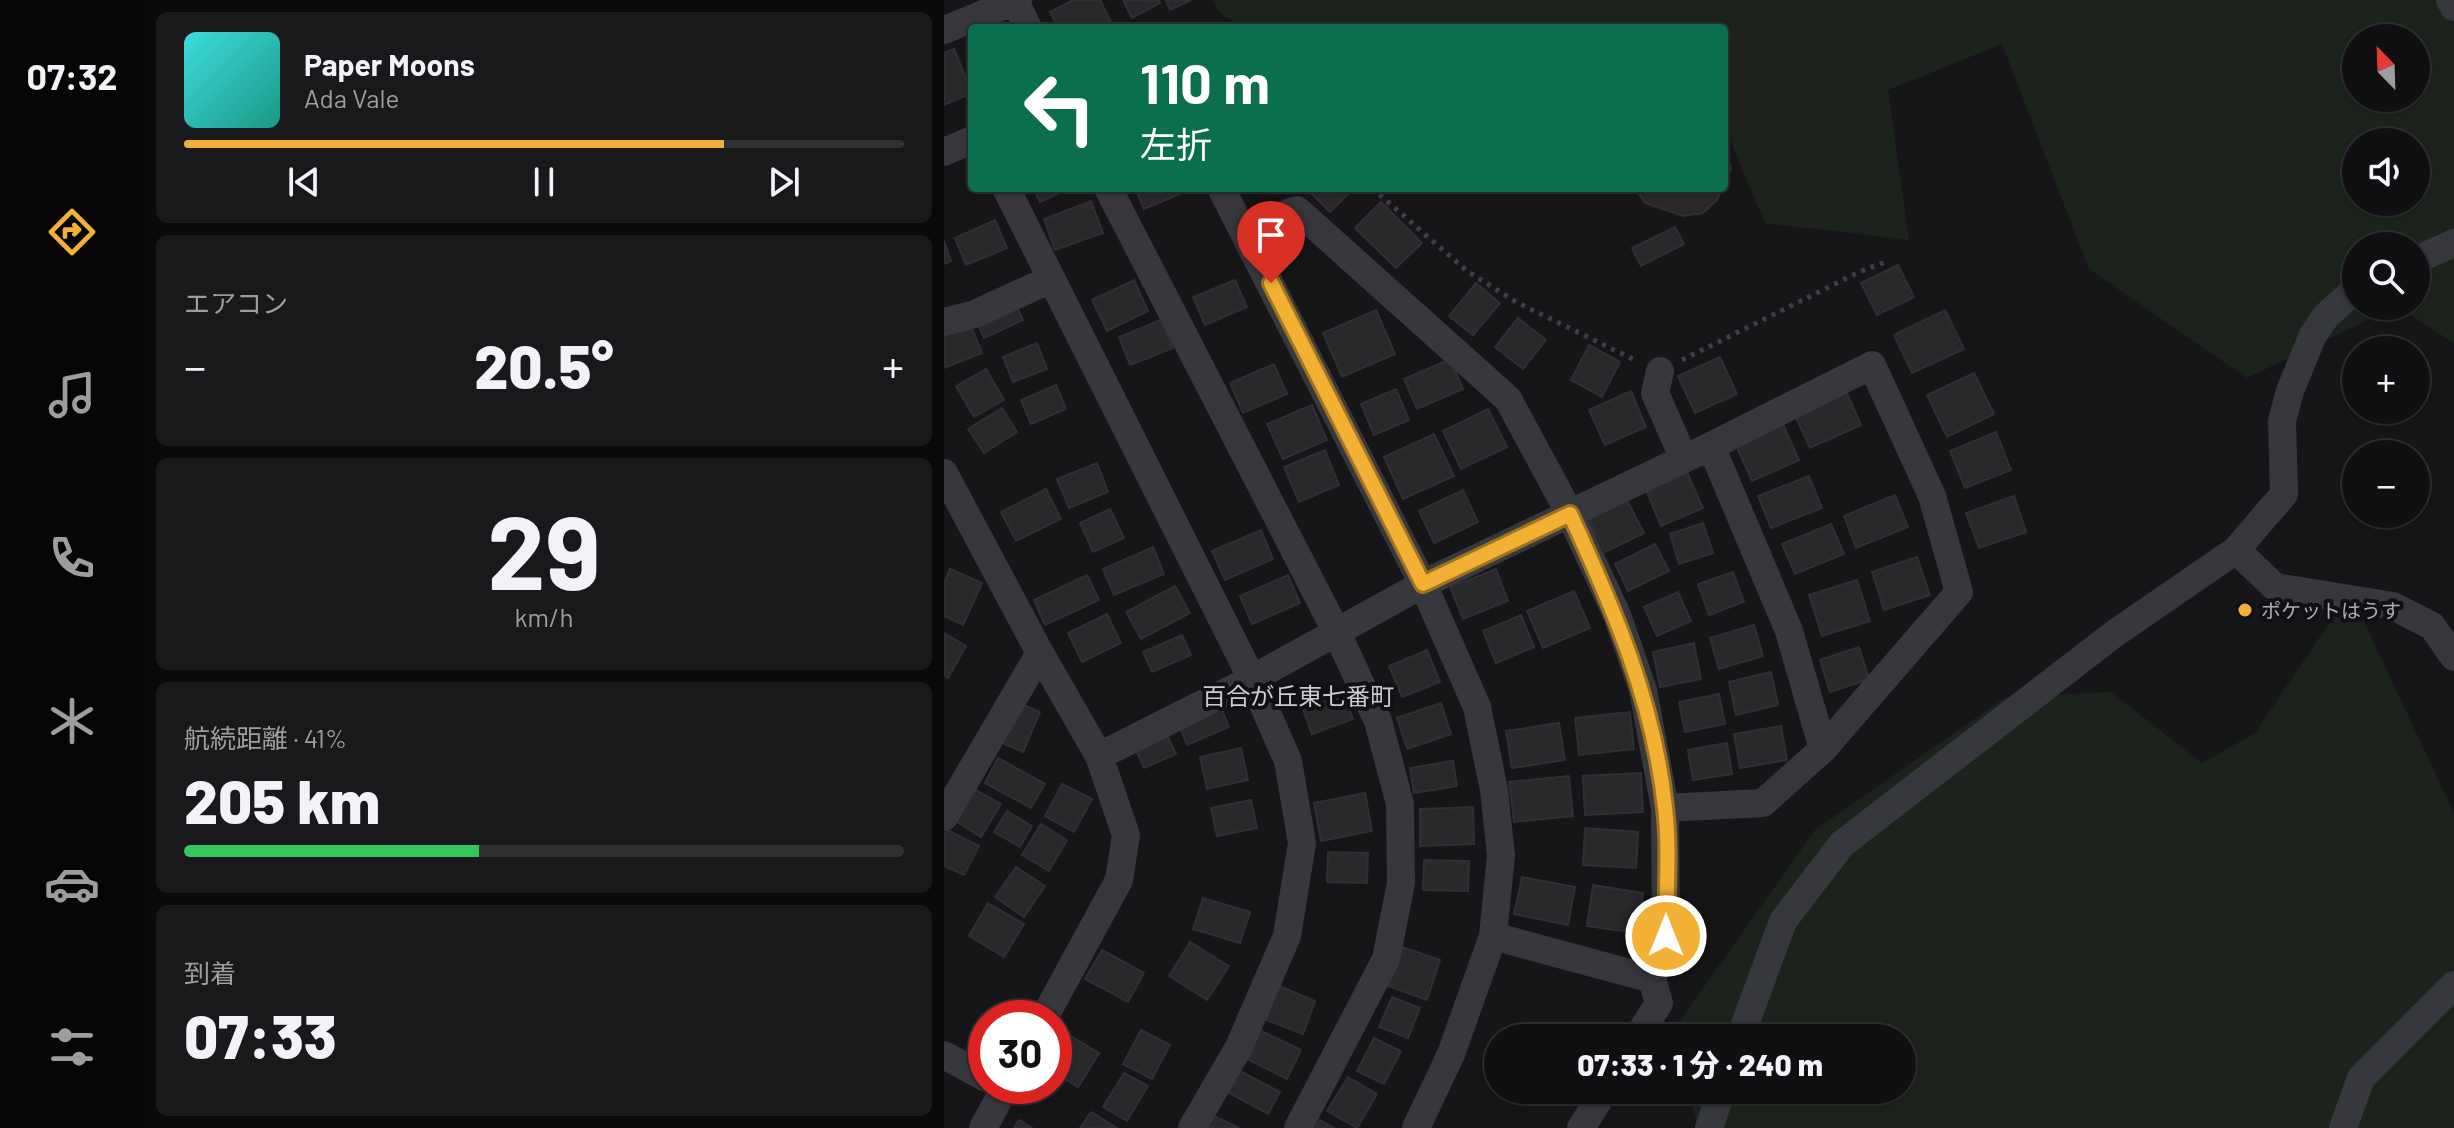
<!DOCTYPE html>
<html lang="ja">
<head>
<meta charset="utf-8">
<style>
	:root { --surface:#101012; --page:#19191b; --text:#f1f3f6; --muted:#9c9d9f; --line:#303032; --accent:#f2b134 }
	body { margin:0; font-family:Barlow,"Noto Sans JP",sans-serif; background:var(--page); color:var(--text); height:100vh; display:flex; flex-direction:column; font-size:30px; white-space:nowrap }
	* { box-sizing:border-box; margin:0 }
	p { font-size:26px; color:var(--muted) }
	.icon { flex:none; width:44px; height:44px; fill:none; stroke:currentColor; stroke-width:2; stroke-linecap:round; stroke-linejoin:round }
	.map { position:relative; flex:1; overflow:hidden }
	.details { display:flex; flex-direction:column; gap:12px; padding:12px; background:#09090a; width:800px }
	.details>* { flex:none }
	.hud { position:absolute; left:24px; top:24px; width:760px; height:168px; border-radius:8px; box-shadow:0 2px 6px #0004,0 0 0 2px var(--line); background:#0b6e4f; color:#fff; overflow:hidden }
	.needle { width:52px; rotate:337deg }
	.fabs { position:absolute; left:1398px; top:24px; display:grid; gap:16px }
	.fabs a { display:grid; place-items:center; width:88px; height:88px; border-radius:50%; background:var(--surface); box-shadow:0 2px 6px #0004,0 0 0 2px var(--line); font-size:40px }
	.speed { position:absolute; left:24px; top:1000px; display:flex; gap:16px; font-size:40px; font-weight:700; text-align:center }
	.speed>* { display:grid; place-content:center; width:104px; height:104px; border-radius:50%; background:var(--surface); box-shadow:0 2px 6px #0004,0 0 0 2px var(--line); line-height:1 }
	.speed .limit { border:12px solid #d22; background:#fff; color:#111 }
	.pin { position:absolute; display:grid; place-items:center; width:68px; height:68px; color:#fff; margin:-82px -34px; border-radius:50% 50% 50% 0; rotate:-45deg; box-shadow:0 0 8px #0007 }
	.pin .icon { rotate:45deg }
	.me { position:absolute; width:88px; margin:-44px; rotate:0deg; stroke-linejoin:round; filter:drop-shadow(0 0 6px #0008) }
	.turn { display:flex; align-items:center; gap:28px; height:168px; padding:0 40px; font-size:36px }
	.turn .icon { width:104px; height:104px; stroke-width:2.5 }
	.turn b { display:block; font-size:56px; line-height:68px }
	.big { font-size:60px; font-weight:800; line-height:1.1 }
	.details .tile { flex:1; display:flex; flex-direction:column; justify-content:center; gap:12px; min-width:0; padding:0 28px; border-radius:12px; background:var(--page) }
	.details .dial { align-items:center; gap:0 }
	.dial b { font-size:104px; line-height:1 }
	.song { display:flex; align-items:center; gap:24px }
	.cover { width:96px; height:96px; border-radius:12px; background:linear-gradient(135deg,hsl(180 70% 55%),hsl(170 70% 35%)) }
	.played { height:8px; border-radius:4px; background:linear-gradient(90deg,var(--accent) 75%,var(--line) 75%) }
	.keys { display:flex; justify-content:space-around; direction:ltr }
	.heat { display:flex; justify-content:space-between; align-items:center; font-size:44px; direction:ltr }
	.charge { height:12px; border-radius:6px; background:linear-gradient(90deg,#34c759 41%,var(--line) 0) }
	.trip { position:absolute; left:540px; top:1024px; width:432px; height:80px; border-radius:40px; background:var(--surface); box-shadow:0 2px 6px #0004,0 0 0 2px var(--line); font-weight:800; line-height:80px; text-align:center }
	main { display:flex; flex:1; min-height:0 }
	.menu { display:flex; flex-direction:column; width:144px; justify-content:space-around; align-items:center; background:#060607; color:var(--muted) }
	.menu .icon { width:56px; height:56px }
	.menu .active { color:var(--accent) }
	.menu b { font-size:36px; color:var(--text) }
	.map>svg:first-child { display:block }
</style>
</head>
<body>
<main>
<nav class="menu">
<b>07:32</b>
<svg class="icon active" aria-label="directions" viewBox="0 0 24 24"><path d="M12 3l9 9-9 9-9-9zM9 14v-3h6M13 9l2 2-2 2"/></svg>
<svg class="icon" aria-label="music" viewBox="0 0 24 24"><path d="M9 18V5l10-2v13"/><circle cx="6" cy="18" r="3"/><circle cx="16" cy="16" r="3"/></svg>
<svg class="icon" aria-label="phone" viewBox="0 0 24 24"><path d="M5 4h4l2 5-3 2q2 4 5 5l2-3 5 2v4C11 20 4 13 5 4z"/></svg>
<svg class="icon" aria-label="climate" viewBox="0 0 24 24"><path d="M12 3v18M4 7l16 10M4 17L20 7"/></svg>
<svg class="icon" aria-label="car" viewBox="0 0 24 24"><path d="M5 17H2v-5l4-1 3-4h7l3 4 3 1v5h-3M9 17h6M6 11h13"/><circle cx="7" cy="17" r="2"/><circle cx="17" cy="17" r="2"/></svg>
<svg class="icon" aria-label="filters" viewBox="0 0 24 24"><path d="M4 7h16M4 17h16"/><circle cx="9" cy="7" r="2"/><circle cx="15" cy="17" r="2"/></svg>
</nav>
<section class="details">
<div class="tile">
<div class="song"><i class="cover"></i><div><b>Paper Moons</b><p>Ada Vale</p></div></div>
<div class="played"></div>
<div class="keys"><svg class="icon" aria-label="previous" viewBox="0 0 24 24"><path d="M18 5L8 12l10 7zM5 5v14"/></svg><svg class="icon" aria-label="pause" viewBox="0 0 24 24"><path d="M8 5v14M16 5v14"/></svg><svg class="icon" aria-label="next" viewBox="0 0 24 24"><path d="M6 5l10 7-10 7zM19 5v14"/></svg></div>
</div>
<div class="tile"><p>エアコン</p>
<div class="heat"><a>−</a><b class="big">20.5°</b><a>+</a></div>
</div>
<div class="tile dial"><b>29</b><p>km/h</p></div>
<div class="tile"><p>航続距離 · 41%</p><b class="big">205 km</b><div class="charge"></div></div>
<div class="tile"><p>到着</p><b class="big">07:33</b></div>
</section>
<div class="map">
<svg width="1510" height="1128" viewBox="0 0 1510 1128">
	<rect width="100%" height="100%" fill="#161618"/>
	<path fill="#1c231d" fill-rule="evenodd" d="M269,0H1510V343L1452,306L1303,378L1145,269L1058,44L944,90L965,240L821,223L780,126V28H300L275,12ZM1412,38H1472V98H1412ZM1412,142H1472V202H1412ZM1412,246H1472V306H1412Z
		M1406,592L1510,813V1128H754L744,1090H958V1038H730L728,1032L871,830L1062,697L1167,692L1258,763L1311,733Z"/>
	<path fill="#29292c" stroke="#303034" stroke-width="2" d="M129,0H156L168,24L159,28H114L106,12Z
		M179,0H215L216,3L188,18Z
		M222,0H247L226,10Z
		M10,49L28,93L0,105V53Z
		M780,142L787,169L780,182Z
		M89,188H126L96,202Z
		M191,188H250L200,209Z
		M362,188H410L386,212Z
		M691,188H777L774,199L759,213L739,216L701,203Z
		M147,201L159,233L111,250L100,219Z
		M437,202L478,243L452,268L411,228Z
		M51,220L63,248L22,265L11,238Z
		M731,227L740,244L697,266L688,248Z
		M0,241L7,261L0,264Z
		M954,265L970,297L933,315L917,283Z
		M190,280L204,311L163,331L148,300Z
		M291,280L303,307L261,325L249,297Z
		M532,283L556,303L529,335L505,316Z
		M70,301L79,320L40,338L31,318Z
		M432,310L451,354L398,377L379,333Z
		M1001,310L1020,349L968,373L950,335Z
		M574,318L602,340L579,369L551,347Z
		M217,320L229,348L186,365L175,337Z
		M26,323L38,353L0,368V333Z
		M93,343L103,369L69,382L59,357Z
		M645,345L676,362L658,397L627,380Z
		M776,357L793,394L751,413L734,376Z
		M506,359L519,389L473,409L460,379Z
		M330,364L343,394L299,413L286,383Z
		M42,369L60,400L30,417L12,386Z
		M1030,373L1050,414L1003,437L983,395Z
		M112,385L122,409L87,424L77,400Z
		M452,389L465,420L430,435L417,404Z
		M687,391L702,427L661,445L645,410Z
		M902,391L917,425L866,448L851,416Z
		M368,405L383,440L339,459L323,424Z
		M58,408L73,432L40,453L24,429Z
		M544,409L563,447L517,469L499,431Z
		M838,422L855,460L808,481L791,443Z
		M1052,432L1067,470L1021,488L1006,451Z
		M490,434L510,476L459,499L440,457Z
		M381,450L395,485L355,502L340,467Z
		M153,463L164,492L125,508L113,479Z
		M741,468L759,508L717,526L700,485Z
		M865,476L878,508L827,528L814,496Z
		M102,489L117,519L72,541L57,512Z
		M519,490L534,522L490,543L475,511Z
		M951,495L964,527L912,548L900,516Z
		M1070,496L1082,532L1035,548L1022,513Z
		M683,500L700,533L661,552L645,519Z
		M166,509L180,538L149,552L136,523Z
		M759,523L769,553L735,564L726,534Z
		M887,524L900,554L851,574L838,544Z
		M317,530L329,559L281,580L268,551Z
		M711,544L725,571L684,591L671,564Z
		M209,547L220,574L170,595L159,569Z
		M973,557L986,595L940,610L928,572Z
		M6,569L38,583L19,625L0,616V583Z
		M552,569L564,601L519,619L506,587Z
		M789,572L800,602L765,615L754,584Z
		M143,575L155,600L101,625L90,600Z
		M344,575L356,603L308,624L296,596Z
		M913,580L926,621L878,636L865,595Z
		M231,586L246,613L197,639L182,612Z
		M630,591L646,628L599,648L583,611Z
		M734,592L747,621L713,636L700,607Z
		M163,614L177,643L138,662L124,633Z
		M577,615L590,647L552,663L539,631Z
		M810,625L819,656L775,669L766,638Z
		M0,633L22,646L4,678L0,675Z
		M238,635L247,655L208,672L199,652Z
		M750,643L757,679L716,687L709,652Z
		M915,647L925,679L886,692L876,660Z
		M483,650L496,682L458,697L445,666Z
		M827,672L834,705L792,715L785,682Z
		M398,689L409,719L368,734L357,704Z
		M775,694L781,724L741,732L735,702Z
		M70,701L96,712L79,752L53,741Z
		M497,703L507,734L463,749L453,718Z
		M276,705L285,727L243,745L234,722Z
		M686,712L690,749L635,755L631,718Z
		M615,723L621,760L568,768L562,731Z
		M837,726L843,760L796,768L790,734Z
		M221,731L232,754L200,768L190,746Z
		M783,743L788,774L749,780L744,750Z
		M297,748L304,780L263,789L256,757Z
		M54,758L101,784L87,808L41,783Z
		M509,761L513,786L470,793L466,768Z
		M697,773L699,812L641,815L639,776Z
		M625,776L629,816L570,822L565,782Z
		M118,784L148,799L130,832L101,816Z
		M30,789L57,804L37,837L10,820Z
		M421,793L428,831L377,841L370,803Z
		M307,800L313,828L273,836L267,808Z
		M529,807L530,844L476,846V809Z
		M63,811L88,826L76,847L50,832Z
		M97,824L123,840L105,871L78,855Z
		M641,828L694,832L692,868L639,865Z
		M3,830L35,846L20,875L0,866V836Z
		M384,852L424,853L423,883L383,882Z
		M480,860L525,861L524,891L479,890Z
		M72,867L101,886L80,917L51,897Z
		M578,877L631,887L624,925L570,914Z
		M649,885L699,893L693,933L643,926Z
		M259,898L306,912L296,943L249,929Z
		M44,903L80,924L60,957L25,936Z
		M246,942L285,966L263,1000L225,976Z
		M458,947L496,960L483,1000L444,986Z
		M158,950L200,973L184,1002L141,979Z
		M335,986L371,1001L359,1034L322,1020Z
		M448,997L476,1008L464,1038L435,1027Z
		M110,1026L155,1053L134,1087L110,1072Z
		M313,1029L357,1050L343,1079L299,1057Z
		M197,1030L226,1045L208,1079L179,1064Z
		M430,1038L457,1051L440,1084L413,1071Z
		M294,1070L336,1092L324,1114L282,1091Z
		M180,1073L204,1086L183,1121L159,1107Z
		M404,1077L433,1094L413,1128L383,1111Z
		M147,1112L173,1128H136Z
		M266,1114L295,1128H259Z
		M75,1120L88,1128H70Z
		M376,1120L390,1128H371Z"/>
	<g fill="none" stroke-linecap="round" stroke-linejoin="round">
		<path stroke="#3d3f44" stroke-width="5" stroke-dasharray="4 6" stroke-linecap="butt" d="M428,188L523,271L572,302L693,361
			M738,360L915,272L941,262"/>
		<path stroke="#37383d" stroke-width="28" d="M1506,0L1510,7
			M71,1L84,28
			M0,30L74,0
			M0,152L28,140
			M62,188L308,679L344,761L358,843L343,936L295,1047L248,1128
			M164,188L392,631L434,721L456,804L457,883L442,959L354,1128
			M277,188L479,584L533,707L550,790L557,855L549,936L507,1054L472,1128
			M299,229L353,210L564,399L626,514L673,615L699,690L721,808L722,936L708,979L715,1003L693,1038
			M1472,260L1510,243
			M0,322L31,314L107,279
			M716,371L711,393L740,459
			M767,446L845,631L879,749
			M0,473L96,653L155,756L182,835L175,880L100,1018
			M1292,550L1331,587L1449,606L1488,626L1510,657
			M155,756L308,679L479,584L767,446L928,365L988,496L1015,592L879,749L819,803L721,808
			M0,817L96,653
			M549,936L708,979
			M796,1038L839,921L898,844L1170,634L1292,550L1340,494L1338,421L1346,391L1369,335L1382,316L1412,289
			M0,1055L42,1078
			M39,1128L62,1086
			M637,1128L661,1090
			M765,1128L778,1090
			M1399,1128L1417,1078L1510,985"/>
	</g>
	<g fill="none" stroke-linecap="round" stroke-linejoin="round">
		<defs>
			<path id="route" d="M327,283L479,584L626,514C670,609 710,702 721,808C726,849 722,894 722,936"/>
		</defs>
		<use href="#route" stroke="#9d7322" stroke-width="20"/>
		<use href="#route" stroke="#f2b134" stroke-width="14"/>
	</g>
	<circle fill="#f2b134" stroke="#111113" stroke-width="3" cx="1301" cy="610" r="8"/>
	<g text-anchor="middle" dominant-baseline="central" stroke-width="8" stroke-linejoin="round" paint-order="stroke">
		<g font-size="20" fill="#a8adb8" stroke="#111113" text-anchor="start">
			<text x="1317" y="610">ポケットはうす</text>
		</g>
		<g font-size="24" fill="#c9ccd4" stroke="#111113">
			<text x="354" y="695">百合が丘東七番町</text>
		</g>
	</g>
</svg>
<div class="fabs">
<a><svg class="needle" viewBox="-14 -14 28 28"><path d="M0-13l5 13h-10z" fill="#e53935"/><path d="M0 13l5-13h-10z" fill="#9c9d9f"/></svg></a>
<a><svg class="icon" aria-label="sound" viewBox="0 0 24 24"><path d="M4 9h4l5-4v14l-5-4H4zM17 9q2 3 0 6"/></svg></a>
<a><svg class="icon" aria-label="search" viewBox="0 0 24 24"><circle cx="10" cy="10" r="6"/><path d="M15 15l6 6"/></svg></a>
<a>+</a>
<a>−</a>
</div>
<div class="speed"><div class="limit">30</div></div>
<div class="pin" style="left:327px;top:283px;background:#d93025"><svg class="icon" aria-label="arrive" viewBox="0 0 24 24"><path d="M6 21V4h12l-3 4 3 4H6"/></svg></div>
<svg class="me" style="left:722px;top:936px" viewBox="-20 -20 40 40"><circle r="17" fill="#f2b134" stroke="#fff" stroke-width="3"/><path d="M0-11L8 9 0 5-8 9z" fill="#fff"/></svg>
<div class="trip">07:33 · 1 分 · 240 m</div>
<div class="hud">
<div class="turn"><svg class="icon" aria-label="left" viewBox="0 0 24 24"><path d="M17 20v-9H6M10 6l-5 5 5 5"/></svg><div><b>110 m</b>左折</div></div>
</div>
</div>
</main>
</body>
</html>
